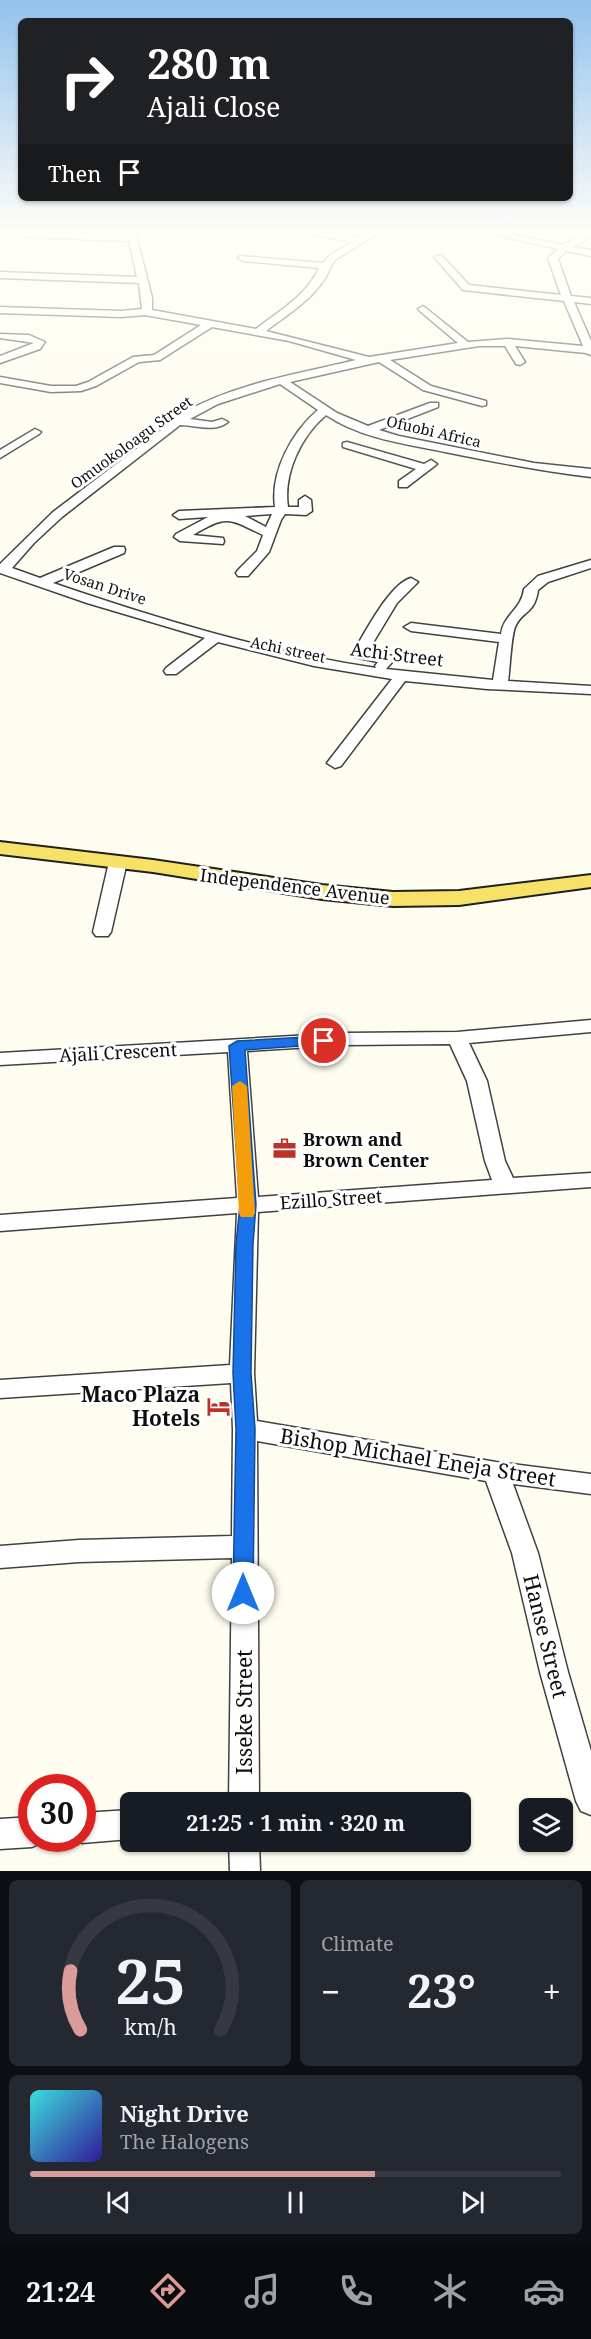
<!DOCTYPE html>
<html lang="en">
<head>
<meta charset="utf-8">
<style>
	:root { --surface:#171b24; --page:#242831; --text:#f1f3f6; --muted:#9ea1a6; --line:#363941; --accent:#d99c99 }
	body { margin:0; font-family:"Noto Serif",serif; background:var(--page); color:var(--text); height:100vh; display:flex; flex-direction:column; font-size:22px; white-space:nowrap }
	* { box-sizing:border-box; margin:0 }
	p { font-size:20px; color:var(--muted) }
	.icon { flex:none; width:33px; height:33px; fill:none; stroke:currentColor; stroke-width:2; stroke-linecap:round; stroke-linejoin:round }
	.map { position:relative; height:1871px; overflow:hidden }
	.sheet { display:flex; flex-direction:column; gap:9px; padding:9px; background:#0d0f14; flex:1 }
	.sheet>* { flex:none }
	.banner { position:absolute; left:18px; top:18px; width:555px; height:183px; border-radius:9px; box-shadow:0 2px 4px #0004; background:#202124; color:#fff; overflow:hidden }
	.tools { position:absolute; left:519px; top:1798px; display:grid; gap:12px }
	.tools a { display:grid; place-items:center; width:54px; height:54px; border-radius:9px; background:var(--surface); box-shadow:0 2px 4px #0004; font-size:30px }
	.speed { position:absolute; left:18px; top:1774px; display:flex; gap:12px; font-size:30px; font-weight:700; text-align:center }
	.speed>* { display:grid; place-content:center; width:78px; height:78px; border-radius:50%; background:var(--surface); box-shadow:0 2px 4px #0004; line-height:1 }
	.speed .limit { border:9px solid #d22; background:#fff; color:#111 }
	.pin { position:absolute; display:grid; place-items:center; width:51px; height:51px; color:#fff; margin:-26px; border:3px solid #fff; border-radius:50%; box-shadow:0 2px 6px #0007 }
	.me { position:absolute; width:66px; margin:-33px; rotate:0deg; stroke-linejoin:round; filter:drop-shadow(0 0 4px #0008) }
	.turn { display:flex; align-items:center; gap:21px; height:126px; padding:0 30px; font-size:27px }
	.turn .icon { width:78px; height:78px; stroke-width:2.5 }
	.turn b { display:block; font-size:42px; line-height:51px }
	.then { display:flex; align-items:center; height:57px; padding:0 30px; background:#0003; gap:12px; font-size:22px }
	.big { font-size:45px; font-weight:700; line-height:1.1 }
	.sheet .card { flex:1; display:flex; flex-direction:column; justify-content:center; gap:9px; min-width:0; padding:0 21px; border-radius:9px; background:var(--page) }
	.sheet .dial { align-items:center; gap:0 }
	.dial svg { height:156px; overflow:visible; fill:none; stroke:var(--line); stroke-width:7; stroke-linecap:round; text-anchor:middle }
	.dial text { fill:var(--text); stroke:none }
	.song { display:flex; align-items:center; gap:18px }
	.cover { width:72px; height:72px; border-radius:9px; background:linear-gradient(135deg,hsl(180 70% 55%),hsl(250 70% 35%)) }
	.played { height:6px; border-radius:3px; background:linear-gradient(90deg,var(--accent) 65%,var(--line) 65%) }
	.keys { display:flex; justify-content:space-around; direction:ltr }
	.heat { display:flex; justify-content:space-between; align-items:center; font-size:33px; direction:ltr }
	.sheet .tiles { flex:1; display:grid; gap:9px; grid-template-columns:1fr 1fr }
	.card:last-child { grid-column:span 2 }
	.trip { position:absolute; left:120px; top:1792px; width:351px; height:60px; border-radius:9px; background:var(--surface); box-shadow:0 2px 4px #0004; font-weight:700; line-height:60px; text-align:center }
	.tabs { display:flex; height:96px; justify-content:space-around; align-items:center; background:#090b0e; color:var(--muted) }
	.tabs .icon { width:42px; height:42px }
	.tabs .current { color:var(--accent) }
	.tabs b { font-size:27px; color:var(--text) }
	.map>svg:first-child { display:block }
</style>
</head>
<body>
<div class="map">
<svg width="591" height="1871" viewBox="0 0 591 1871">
	<rect width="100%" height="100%" fill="#fffdef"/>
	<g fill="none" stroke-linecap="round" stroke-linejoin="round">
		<defs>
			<path id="minor" d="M127,230H135L152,298V310L256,329C279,311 307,295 319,268L243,261L238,258L240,256L323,263L329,256L352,242L293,230H313L359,238L373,230H383L335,260C329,268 327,277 321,284C307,303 284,317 266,331L369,357L458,343L420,311L418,309L423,306L468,342L507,339L583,346L564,301L463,290L434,257L441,255L469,285L561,295L548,258L558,249L475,230H492L563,245L591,230V236L573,247L591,250V256L566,251L558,259L571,296L591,298V304L574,302L591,341V355L586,353L515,346L525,362L520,365L516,364L505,346H479L390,360L431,386L486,401V405L482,406L423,390L379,362L290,382L337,413L368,426L430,403H438V407L379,430L399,436L534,463L591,469V477C541,471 494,462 445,452C405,444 360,438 326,415C301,436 283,474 288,507H299V500L305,496L311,500L312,511L306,515L285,514L281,520L269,552L248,576H238L236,573L238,570L257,551L263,535C229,519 228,514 193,535L223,538L224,541L223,544L180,541L174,537L176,534L208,517L179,519L173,515L179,511L275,507C270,472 292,432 318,410L280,384L218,404L190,419L212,422L222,419L228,422C214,433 196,425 180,425L62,517L34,543L12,568L40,578L114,547H124L125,550L124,553L53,583C158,619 266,652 376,668L375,666L378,662L354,657L352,654C364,635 389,584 411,578L418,582L397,603L368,651L393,656L395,659L386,669L493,680L499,642L411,631L404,627L411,623L501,634C503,615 522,609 524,589L538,576L591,560V568L548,582L538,590C535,613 523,611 516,625C511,633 510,670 508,681L591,686V694L487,689L405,681L341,766L335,768L327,763L392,679L314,666L218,642L176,674H166L164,671L166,668L205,638L87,603L0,573V564L53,512L185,412C237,383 298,374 356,360L289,341L212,327L160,360L139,362L96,386L81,391L51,392L0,383V377L51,386H76L88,382L133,357L154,355L201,325L145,315L121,317L0,313V307L121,311L142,309L139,283L0,278V272L137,277L129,241L26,237L22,234L26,231L128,236ZM272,514L266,527L245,516Z
				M0,334L29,335L45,342L40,349L0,363V356L34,343L0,338Z
				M35,429L41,432L39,434L0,458V450Z
				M347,442L424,464L431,460L437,464L407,487H399V481L416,469L343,447V443Z
				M118,857L124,858L127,862L111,932L108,936H96L93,932L109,862L112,858Z
				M591,1020V1032L469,1043L487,1081L505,1161L513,1178L591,1173V1187L258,1212L254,1373L257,1421L496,1462L591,1474V1494L513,1484L538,1553L568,1672L591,1751V1815L581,1811L576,1801L540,1672L512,1553L486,1481L257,1441L259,1803H229L232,1558L79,1562L0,1568V1546L79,1540L232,1536L233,1429L231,1383L0,1398V1380L230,1365L237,1213L0,1231V1215L237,1198L228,1052L0,1065V1053L345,1033L457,1032ZM450,1044L467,1081L485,1161L492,1180L258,1197L247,1051L345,1045Z
				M130,1810V1839L82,1843L73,1839H82V1813Z
				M32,1817V1839H44L43,1842L32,1847L0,1849V1819Z
				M229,1842H259L260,1871H230Z"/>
			<path id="major" d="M0,842L153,860L322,885L393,892L459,891L591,875V887L459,905L393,906L322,899L153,872L0,854Z"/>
		</defs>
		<use href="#minor" stroke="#414141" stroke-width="3"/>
		<use href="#major" stroke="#1f1f1f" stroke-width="4"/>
		<use href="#minor" fill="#fff" fill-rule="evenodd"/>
		<use href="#major" fill="#f6e268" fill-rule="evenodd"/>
	</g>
	<linearGradient id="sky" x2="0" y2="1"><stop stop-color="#93c2ed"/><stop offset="0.47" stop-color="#fffef8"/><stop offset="1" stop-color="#fffef8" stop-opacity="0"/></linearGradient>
	<rect width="591" height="492" fill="url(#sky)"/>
	<path fill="#1a73e8" stroke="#114b97" stroke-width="1.5" d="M324,1036L329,1037L332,1041L329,1044L245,1050L256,1205L253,1244L251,1373L255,1429L253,1593L250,1600L243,1602L236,1600L233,1593L236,1429L233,1373L236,1244L240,1205L229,1046L237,1041Z"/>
	<path fill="#f59e0b" d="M240,1081L247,1086L255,1213L253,1217H241L239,1213L232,1086Z"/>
	<defs>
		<symbol id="office-bare" viewBox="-9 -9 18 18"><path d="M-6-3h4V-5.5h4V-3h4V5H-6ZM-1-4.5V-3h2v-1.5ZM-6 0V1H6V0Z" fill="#bc3128" stroke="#fff" stroke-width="2.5" paint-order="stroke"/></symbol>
		<symbol id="hotel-bare" viewBox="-9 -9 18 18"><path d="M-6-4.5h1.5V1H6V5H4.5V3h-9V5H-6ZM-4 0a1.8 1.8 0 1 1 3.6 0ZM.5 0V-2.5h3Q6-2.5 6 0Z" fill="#bc3128" stroke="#fff" stroke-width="2.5" paint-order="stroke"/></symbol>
	</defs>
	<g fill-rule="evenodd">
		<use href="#office-bare" x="268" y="1132" width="33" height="33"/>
		<use href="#hotel-bare" x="202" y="1390" width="33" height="33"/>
	</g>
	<g text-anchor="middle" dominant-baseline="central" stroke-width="6" stroke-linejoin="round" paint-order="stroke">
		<g font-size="15" fill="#0e0e0e" stroke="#fff">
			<text transform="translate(434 431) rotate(13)">Ofuobi Africa</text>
			<text transform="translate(131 442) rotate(-36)">Omuokoloagu Street</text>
			<text transform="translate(105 586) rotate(18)">Vosan Drive</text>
			<text transform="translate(288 649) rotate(12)">Achi street</text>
		</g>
		<g font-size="18" fill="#0e0e0e" stroke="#fff">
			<text transform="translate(397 654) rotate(7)">Achi Street</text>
			<text transform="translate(295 886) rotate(7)">Independence Avenue</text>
			<text transform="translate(118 1052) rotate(-3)">Ajali Crescent</text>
			<text transform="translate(331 1199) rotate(-4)">Ezillo Street</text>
		</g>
		<g font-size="18" font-weight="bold" fill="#0e0e0e" stroke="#fff" text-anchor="start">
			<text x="303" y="1139">Brown and<tspan x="303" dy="21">Brown Center</tspan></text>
		</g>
		<g font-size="21" font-weight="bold" fill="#0e0e0e" stroke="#fff" text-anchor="end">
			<text x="200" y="1394">Maco Plaza<tspan x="200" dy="24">Hotels</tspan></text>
		</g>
		<g font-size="21" fill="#0e0e0e" stroke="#fff">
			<text transform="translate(418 1457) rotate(9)">Bishop Michael Eneja Street</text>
			<text transform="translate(546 1636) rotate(76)">Hanse Street</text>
			<text transform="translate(244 1712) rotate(-90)">Isseke Street</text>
		</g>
	</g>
</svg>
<div class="tools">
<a><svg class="icon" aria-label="layers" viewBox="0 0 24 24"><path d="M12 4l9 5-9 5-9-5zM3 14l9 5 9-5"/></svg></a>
</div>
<div class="speed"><div class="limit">30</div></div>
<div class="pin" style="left:324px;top:1041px;background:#d93025"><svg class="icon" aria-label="arrive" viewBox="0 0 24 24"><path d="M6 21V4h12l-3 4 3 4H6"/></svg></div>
<svg class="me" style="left:243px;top:1593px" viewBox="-20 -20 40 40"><circle r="19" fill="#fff"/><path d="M0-13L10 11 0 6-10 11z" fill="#1a73e8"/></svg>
<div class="trip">21:25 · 1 min · 320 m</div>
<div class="banner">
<div class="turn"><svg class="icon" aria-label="right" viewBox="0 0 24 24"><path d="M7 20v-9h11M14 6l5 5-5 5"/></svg><div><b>280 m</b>Ajali Close</div></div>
<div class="then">Then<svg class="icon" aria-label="arrive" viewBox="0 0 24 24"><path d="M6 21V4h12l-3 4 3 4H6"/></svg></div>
</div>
</div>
<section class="sheet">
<div class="tiles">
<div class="card dial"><svg viewBox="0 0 100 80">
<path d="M14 69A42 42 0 1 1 86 69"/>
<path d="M14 69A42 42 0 0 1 9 39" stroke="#d99c99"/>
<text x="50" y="56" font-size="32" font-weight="700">25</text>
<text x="50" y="72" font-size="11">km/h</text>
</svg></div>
<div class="card"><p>Climate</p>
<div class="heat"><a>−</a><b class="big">23°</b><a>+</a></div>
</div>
<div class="card">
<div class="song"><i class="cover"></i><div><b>Night Drive</b><p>The Halogens</p></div></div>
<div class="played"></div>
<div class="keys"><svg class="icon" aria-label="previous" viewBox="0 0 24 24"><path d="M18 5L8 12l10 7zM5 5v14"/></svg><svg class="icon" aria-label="pause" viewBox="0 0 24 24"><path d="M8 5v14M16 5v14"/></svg><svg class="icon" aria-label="next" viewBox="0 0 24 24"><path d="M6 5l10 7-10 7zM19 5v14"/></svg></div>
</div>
</div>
</section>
<nav class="tabs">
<b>21:24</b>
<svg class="icon current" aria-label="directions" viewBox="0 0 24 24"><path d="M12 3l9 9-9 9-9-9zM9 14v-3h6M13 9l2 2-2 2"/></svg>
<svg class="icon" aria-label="music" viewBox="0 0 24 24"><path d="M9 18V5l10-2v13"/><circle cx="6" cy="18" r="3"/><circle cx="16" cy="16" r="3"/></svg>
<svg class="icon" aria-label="phone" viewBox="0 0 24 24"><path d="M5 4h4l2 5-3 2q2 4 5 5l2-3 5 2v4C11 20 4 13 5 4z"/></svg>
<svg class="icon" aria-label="climate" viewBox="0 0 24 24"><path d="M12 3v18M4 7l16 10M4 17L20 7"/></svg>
<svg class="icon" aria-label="car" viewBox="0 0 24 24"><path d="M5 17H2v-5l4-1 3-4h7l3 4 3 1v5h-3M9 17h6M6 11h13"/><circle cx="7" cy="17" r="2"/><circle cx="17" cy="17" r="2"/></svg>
</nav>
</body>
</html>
